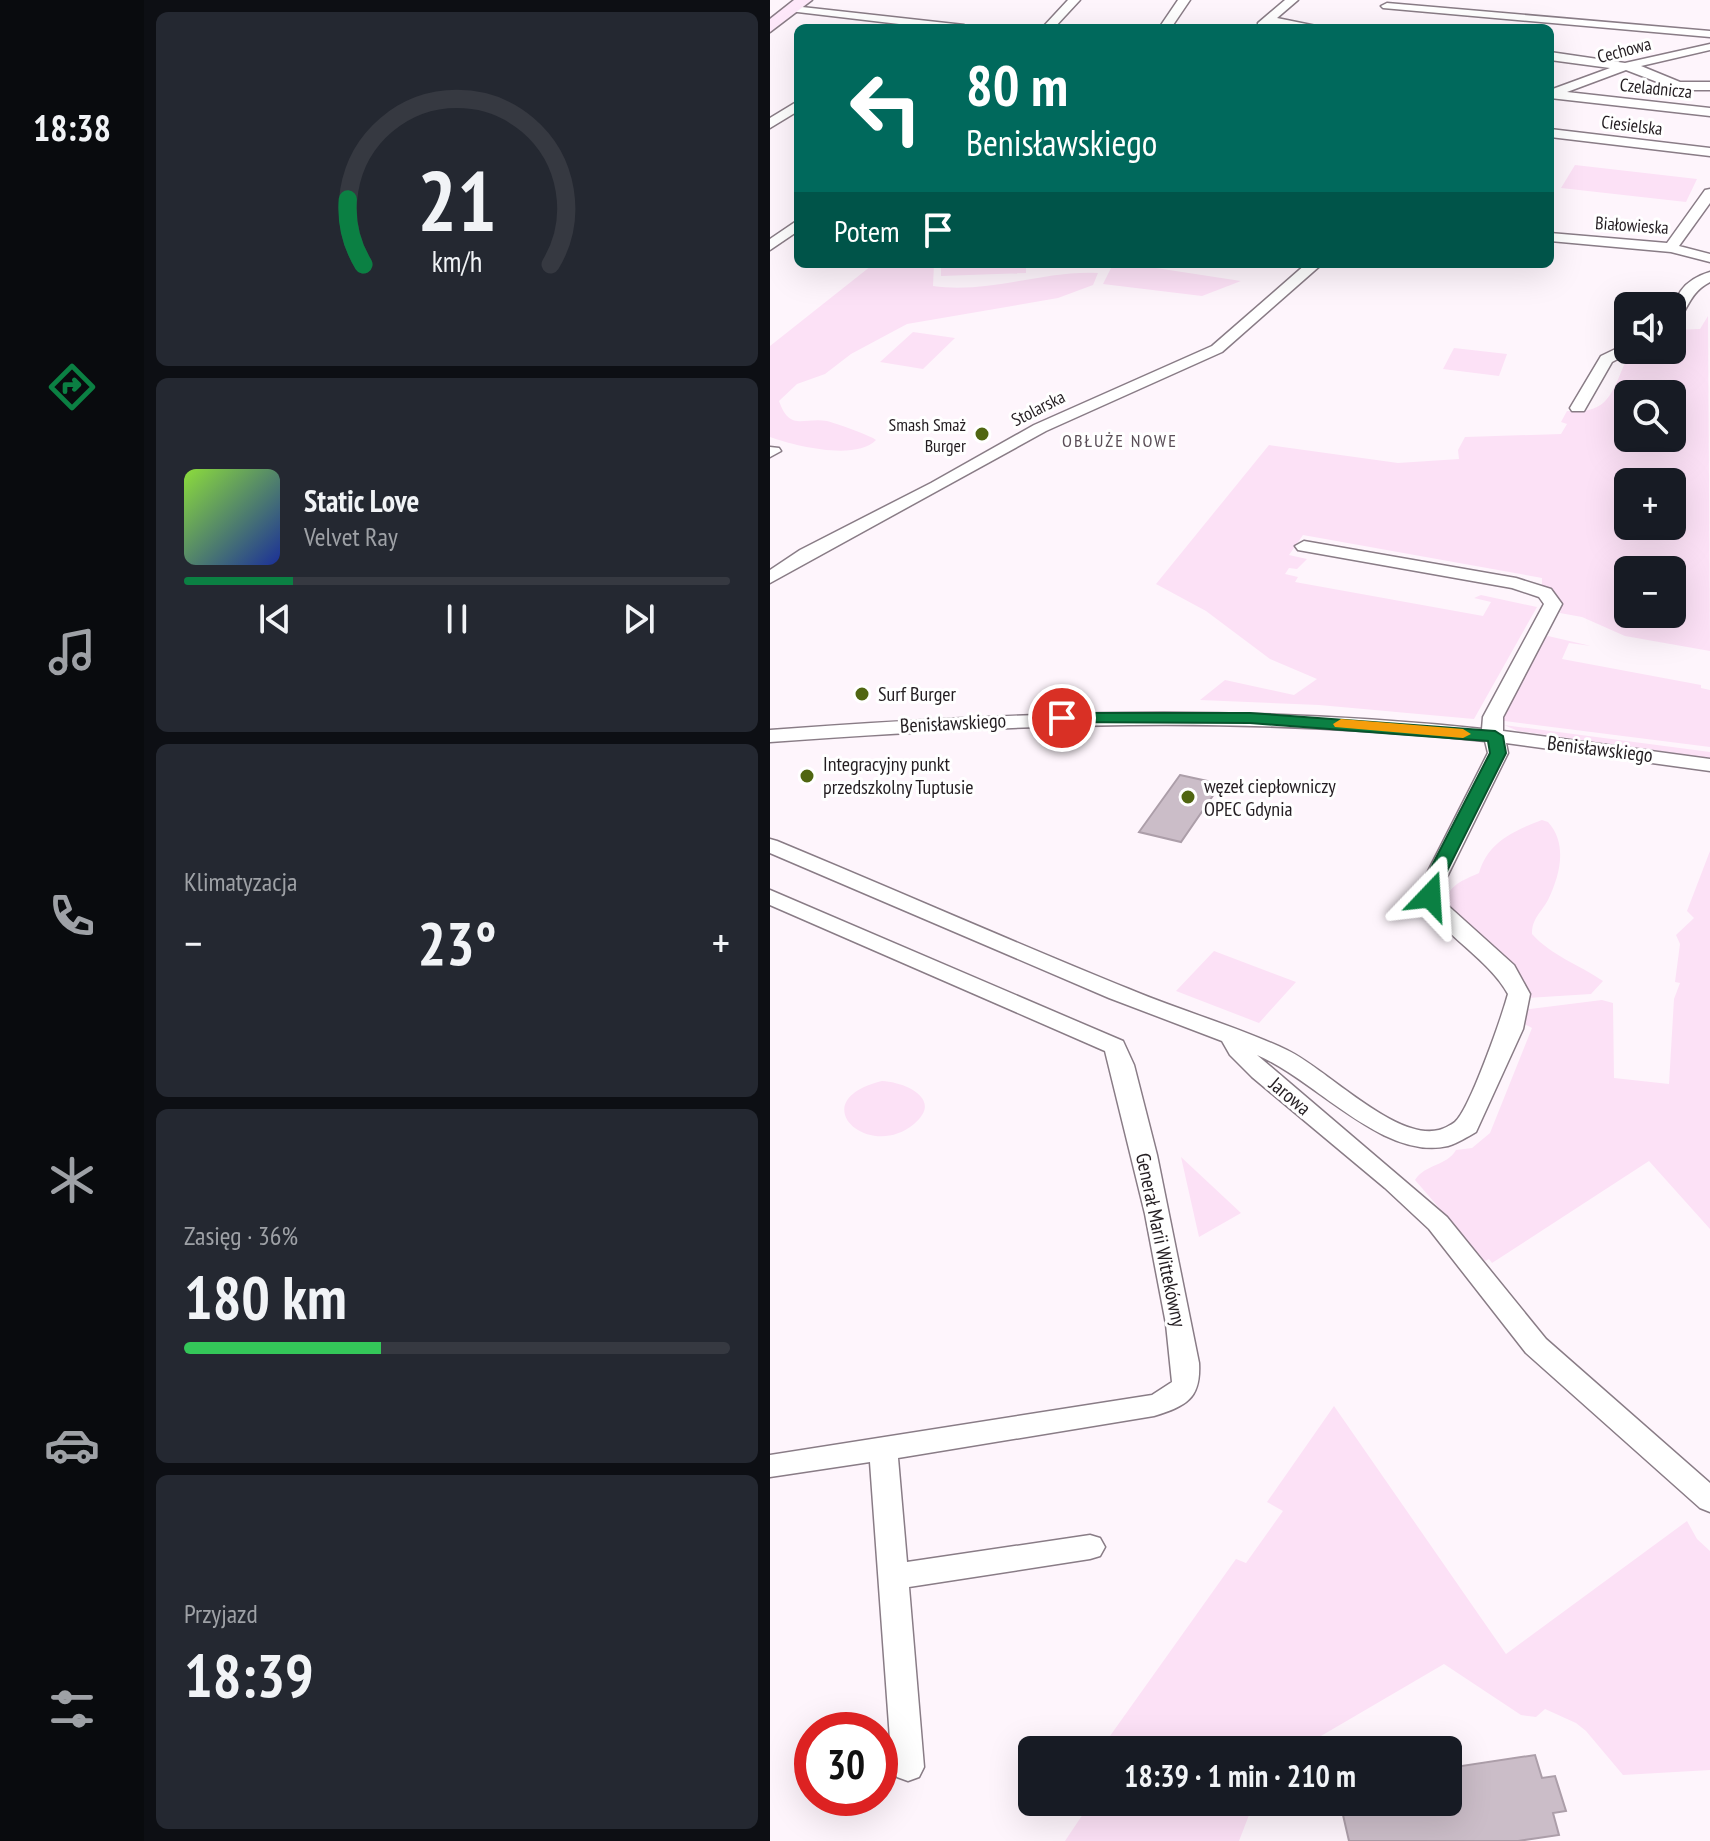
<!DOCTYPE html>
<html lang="pl">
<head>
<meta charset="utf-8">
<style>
	:root { --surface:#171b24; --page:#242831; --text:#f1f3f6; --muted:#9ea1a6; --line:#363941; --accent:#0b8043 }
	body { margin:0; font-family:"PT Sans Narrow",sans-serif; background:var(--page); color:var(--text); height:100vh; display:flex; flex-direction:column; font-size:30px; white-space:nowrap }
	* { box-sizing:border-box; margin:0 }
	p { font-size:26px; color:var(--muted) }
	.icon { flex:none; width:44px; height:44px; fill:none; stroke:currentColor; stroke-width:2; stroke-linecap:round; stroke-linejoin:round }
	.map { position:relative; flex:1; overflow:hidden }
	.side { display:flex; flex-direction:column; gap:12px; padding:12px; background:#0d0f14; width:626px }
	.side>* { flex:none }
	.top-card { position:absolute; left:24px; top:24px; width:760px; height:244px; border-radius:12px; box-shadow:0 8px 32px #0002; background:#00695c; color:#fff; overflow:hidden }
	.fabs { position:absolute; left:844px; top:292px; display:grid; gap:16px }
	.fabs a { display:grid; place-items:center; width:72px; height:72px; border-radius:12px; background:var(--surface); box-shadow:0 8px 32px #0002; font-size:40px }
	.speed { position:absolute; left:24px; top:1712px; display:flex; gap:16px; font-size:40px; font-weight:700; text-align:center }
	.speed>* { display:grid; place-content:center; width:104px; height:104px; border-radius:50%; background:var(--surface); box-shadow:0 8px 32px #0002; line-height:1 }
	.speed .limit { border:12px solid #d22; background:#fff; color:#111 }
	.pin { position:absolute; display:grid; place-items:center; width:68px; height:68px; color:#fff; margin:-34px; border:4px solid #fff; border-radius:50%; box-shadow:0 2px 8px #0007 }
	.me { position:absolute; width:88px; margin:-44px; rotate:20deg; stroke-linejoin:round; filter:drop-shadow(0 0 6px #0008) }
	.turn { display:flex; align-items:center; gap:28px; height:168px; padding:0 40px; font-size:36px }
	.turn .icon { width:104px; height:104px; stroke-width:2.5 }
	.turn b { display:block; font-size:56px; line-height:68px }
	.then { display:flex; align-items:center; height:76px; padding:0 40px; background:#0003; gap:16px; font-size:30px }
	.big { font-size:60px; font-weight:700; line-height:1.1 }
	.side .card { flex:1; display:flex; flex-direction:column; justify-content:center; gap:12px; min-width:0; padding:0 28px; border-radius:12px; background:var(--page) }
	.side .dial { align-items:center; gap:0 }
	.dial svg { height:208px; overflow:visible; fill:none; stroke:var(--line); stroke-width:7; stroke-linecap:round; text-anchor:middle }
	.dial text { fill:var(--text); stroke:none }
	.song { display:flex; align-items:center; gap:24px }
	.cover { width:96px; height:96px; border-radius:12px; background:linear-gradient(135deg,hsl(90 70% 55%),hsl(230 70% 35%)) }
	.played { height:8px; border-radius:4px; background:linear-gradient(90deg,var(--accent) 20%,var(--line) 20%) }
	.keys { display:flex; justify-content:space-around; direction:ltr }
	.heat { display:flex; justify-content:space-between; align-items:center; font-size:44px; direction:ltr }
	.charge { height:12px; border-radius:6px; background:linear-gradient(90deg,#34c759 36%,var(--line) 0) }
	.trip { position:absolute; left:248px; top:1736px; width:444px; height:80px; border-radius:12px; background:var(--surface); box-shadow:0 8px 32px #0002; font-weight:700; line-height:80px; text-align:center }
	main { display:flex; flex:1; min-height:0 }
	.tab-bar { display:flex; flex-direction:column; width:144px; justify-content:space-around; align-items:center; background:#090b0e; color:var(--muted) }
	.tab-bar .icon { width:56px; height:56px }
	.tab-bar .active { color:var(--accent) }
	.tab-bar b { font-size:36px; color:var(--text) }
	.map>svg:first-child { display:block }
</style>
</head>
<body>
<main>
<nav class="tab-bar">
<b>18:38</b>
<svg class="icon active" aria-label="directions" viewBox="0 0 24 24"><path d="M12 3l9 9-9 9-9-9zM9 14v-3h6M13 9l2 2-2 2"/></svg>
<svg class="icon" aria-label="music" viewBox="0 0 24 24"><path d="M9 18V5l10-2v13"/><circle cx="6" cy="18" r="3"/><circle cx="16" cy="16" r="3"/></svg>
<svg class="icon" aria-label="phone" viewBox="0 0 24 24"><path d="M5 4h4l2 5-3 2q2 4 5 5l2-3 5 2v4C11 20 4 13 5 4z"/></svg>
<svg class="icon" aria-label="climate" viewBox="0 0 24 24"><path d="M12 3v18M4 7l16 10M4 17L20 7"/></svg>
<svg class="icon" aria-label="car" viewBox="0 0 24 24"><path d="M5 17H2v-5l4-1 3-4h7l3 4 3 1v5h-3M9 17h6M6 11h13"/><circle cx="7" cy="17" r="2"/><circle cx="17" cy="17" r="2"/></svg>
<svg class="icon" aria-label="filters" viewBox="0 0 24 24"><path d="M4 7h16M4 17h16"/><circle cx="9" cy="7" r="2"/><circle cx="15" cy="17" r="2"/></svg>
</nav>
<section class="side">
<div class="card dial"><svg viewBox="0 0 100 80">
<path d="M14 69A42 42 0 1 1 86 69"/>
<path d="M14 69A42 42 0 0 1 8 44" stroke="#0b8043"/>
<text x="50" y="56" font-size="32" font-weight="700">21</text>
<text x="50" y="72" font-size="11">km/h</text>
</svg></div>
<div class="card">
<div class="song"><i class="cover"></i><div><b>Static Love</b><p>Velvet Ray</p></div></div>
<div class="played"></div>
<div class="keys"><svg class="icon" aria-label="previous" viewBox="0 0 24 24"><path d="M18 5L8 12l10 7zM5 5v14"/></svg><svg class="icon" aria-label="pause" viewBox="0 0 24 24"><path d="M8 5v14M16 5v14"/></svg><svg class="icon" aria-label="next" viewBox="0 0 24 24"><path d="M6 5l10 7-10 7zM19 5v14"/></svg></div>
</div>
<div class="card"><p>Klimatyzacja</p>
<div class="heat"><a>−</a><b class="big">23°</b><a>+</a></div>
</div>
<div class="card"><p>Zasięg · 36%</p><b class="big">180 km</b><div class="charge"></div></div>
<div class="card"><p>Przyjazd</p><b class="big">18:39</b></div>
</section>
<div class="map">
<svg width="940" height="1841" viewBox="0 0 940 1841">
	<rect width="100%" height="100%" fill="#fef5fc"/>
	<path fill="#fce1f6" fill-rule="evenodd" d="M805,165L927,179L916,202L791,188Z
		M95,264H164L163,286C219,294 275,270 328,273L323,285L288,298L137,324L81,354L55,374L27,384L9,401C20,432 33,417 57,421C65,423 102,436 106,440C86,461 25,446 0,437V346L101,266Z
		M171,264H256V273L171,276Z
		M343,264H389L386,268L471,281L432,296L333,284Z
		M938,316L940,651L855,636L812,617L790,613L792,604L786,594L772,587V578L533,535L519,555L537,559L527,569L519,568L515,574L528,577L525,582L713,616L721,602L704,598L711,595L767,607L704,719L549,705L430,700L455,680L524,695L547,679L500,659L436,611L386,584L499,445L628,463L689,459L688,450L695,437L791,434L797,424L791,422L797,411C843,415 842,388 860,352L902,350V330L930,329ZM858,394H902V438H858ZM858,482H902V526H858ZM858,570H902V614H858Z
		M143,332L185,338L153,369L110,362Z
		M684,348L737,354L729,376L673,369Z
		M778,636L821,646L799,643L792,659L931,685V688L940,690V747L727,720L773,639Z
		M734,725L940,752V758L748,731Z
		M772,820L778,822C798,844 790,875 778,900C771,913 762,918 762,934C782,956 808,964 833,981L821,994L757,998L675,904C679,884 692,881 709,873C718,842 743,831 772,820Z
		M940,851V1229L879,1161L722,1263L719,1259L715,1261L645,1180C655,1164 677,1166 686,1150L702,1148L720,1133L762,1028L751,1022L753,1010L832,1000L843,1003L844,1078L899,1084L904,999L910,983L905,982L910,944L906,935L924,918L917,911Z
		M444,951L526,982L489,1023L406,991Z
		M112,1081C135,1082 174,1099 144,1124C99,1162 31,1101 112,1081Z
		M411,1157L471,1213L429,1237Z
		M564,1406L736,1654L917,1521L927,1539L940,1551V1770L853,1775L816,1731L806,1723L775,1709L766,1717L751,1715L674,1664L527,1750H330L466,1559L476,1563L513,1511L497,1502Z
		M321,1802H484L469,1841H295Z"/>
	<path fill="#cbbdc8" stroke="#ac9ea9" stroke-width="2" d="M410,775L451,784L411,842L369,832Z
		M765,1755L772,1778L785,1776L796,1811L783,1813L789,1835L748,1841H579L570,1802H678V1768Z"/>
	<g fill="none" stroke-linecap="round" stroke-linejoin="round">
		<defs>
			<path id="street" d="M298,0H310L284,28H272Z
				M408,0H420L401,28H389Z
				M515,0H528L507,18L556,28L501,24L488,27V23Z
				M617,3L940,31V37L613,8L611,6Z
				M23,6L194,25L200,28H163L19,11V7Z
				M940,44V50L871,66L910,82H940V90H908L856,70L797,92L940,108V116L780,98V90L840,68L780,60V52L855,63Z
				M28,101V111L0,128V118Z
				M780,129L940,148V156L780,137Z
				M940,189V203L909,246L940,254V262L901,252L780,241V233L897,243L935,190Z
				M28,220V231L0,250V239Z
				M536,264H552L452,352L276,431L0,583V570L30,550L161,483L264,425L442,346Z
				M940,272V282C916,294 917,318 902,324C902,297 913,280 940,272Z
				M858,343V350L863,351L842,362L814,411H802L800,408L831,356Z
				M0,447L9,448L11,451L0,457Z
				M534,541L746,578L781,589L792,604L733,717V731L940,759V771L736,743L738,753L671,889L674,902L744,965L760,994L753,1029L706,1132C697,1137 688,1143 678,1146C613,1161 546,1080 487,1055L677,1217L776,1339L940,1483V1512L930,1508L756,1353L659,1229L615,1188L482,1077L460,1055L452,1041L339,998L0,853V839L7,841C125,890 241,941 359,989C411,1011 466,1026 517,1050C557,1069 625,1141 669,1130C673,1129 681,1125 685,1122C700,1109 732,1016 738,994C716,954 659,928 649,889L718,753L715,741C475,715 241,724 0,742V730C238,712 474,703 712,729L713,717L774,604L769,597L742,588L528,550L525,546Z
				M0,890L353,1041L364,1065L387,1155L429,1363C431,1399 416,1406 384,1416L128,1458L137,1562L320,1535L330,1538L335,1547L330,1556L320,1559L139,1587L154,1767L149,1777L138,1781L127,1777L122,1767L100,1462L0,1477V1455L382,1395L402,1382L396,1324L375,1214L335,1051L0,905Z"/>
			<path id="secondary" d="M24,0H42L0,32V19Z"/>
		</defs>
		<use href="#street" stroke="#897c86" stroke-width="3"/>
		<use href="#secondary" stroke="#897c86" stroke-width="3"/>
		<use href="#street" fill="#fff" fill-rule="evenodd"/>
		<use href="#secondary" fill="#fee8fa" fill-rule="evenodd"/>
	</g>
	<path fill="#0b8043" stroke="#07532c" stroke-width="2" d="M292,713H480L725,731L733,736L736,753L672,881L669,896L660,901L651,896L654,881L720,753L718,741L480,723L286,722V715Z"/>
	<path fill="#f59e0b" d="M571,719L693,729L701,734L693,738L565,727L563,724Z"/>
	<g fill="#506511" stroke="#fff" stroke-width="3">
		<circle cx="212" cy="434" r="8"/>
		<circle cx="92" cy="694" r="8"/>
		<circle cx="37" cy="776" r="8"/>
		<circle cx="418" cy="797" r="8"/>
	</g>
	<g text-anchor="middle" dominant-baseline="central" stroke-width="6" stroke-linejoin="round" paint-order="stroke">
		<g font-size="18" fill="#241e22" stroke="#fff">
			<text transform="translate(854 50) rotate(-15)">Cechowa</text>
			<text transform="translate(886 88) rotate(6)">Czeladnicza</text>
			<text transform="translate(862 125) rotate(7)">Ciesielska</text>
			<text transform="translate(862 225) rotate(4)">Białowieska</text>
			<text transform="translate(268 408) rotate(-27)">Stolarska</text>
		</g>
		<g font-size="18" fill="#241e22" stroke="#fff" text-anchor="end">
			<text x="196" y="424">Smash Smaż<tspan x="196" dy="21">Burger</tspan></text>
		</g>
		<g font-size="18" letter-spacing="2" fill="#5b4f58" stroke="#fff">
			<text x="350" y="440">OBŁUŻE NOWE</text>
		</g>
		<g font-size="20" fill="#241e22" stroke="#fff" text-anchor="start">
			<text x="108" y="694">Surf Burger</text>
			<text x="53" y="764">Integracyjny punkt<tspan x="53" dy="23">przedszkolny Tuptusie</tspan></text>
			<text x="434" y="786">węzeł ciepłowniczy<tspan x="434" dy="23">OPEC Gdynia</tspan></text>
		</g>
		<g font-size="20" fill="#241e22" stroke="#fff">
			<text transform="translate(183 723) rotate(-3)">Benisławskiego</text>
			<text transform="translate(830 749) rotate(7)">Benisławskiego</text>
			<text transform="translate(520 1096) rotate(40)">Jarowa</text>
			<text transform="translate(391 1240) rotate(78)">Generał Marii Wittekówny</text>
		</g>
	</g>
</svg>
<div class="fabs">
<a><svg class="icon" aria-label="sound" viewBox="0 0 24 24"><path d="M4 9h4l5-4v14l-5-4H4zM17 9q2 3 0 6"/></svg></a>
<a><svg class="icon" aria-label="search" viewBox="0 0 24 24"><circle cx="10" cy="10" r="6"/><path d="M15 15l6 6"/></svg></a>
<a>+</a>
<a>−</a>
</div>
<div class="speed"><div class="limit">30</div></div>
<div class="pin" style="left:292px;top:718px;background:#d93025"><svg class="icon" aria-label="arrive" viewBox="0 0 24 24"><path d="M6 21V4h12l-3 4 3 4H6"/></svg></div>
<svg class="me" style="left:660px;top:896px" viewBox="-20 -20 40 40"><path d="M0-17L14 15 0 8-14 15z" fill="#0b8043" stroke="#fff" stroke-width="4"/></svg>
<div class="trip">18:39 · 1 min · 210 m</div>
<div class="top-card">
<div class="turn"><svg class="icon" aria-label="left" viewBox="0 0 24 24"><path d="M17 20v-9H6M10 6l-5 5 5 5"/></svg><div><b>80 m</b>Benisławskiego</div></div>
<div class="then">Potem<svg class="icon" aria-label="arrive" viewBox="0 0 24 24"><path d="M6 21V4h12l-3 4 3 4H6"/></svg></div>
</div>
</div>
</main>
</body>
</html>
